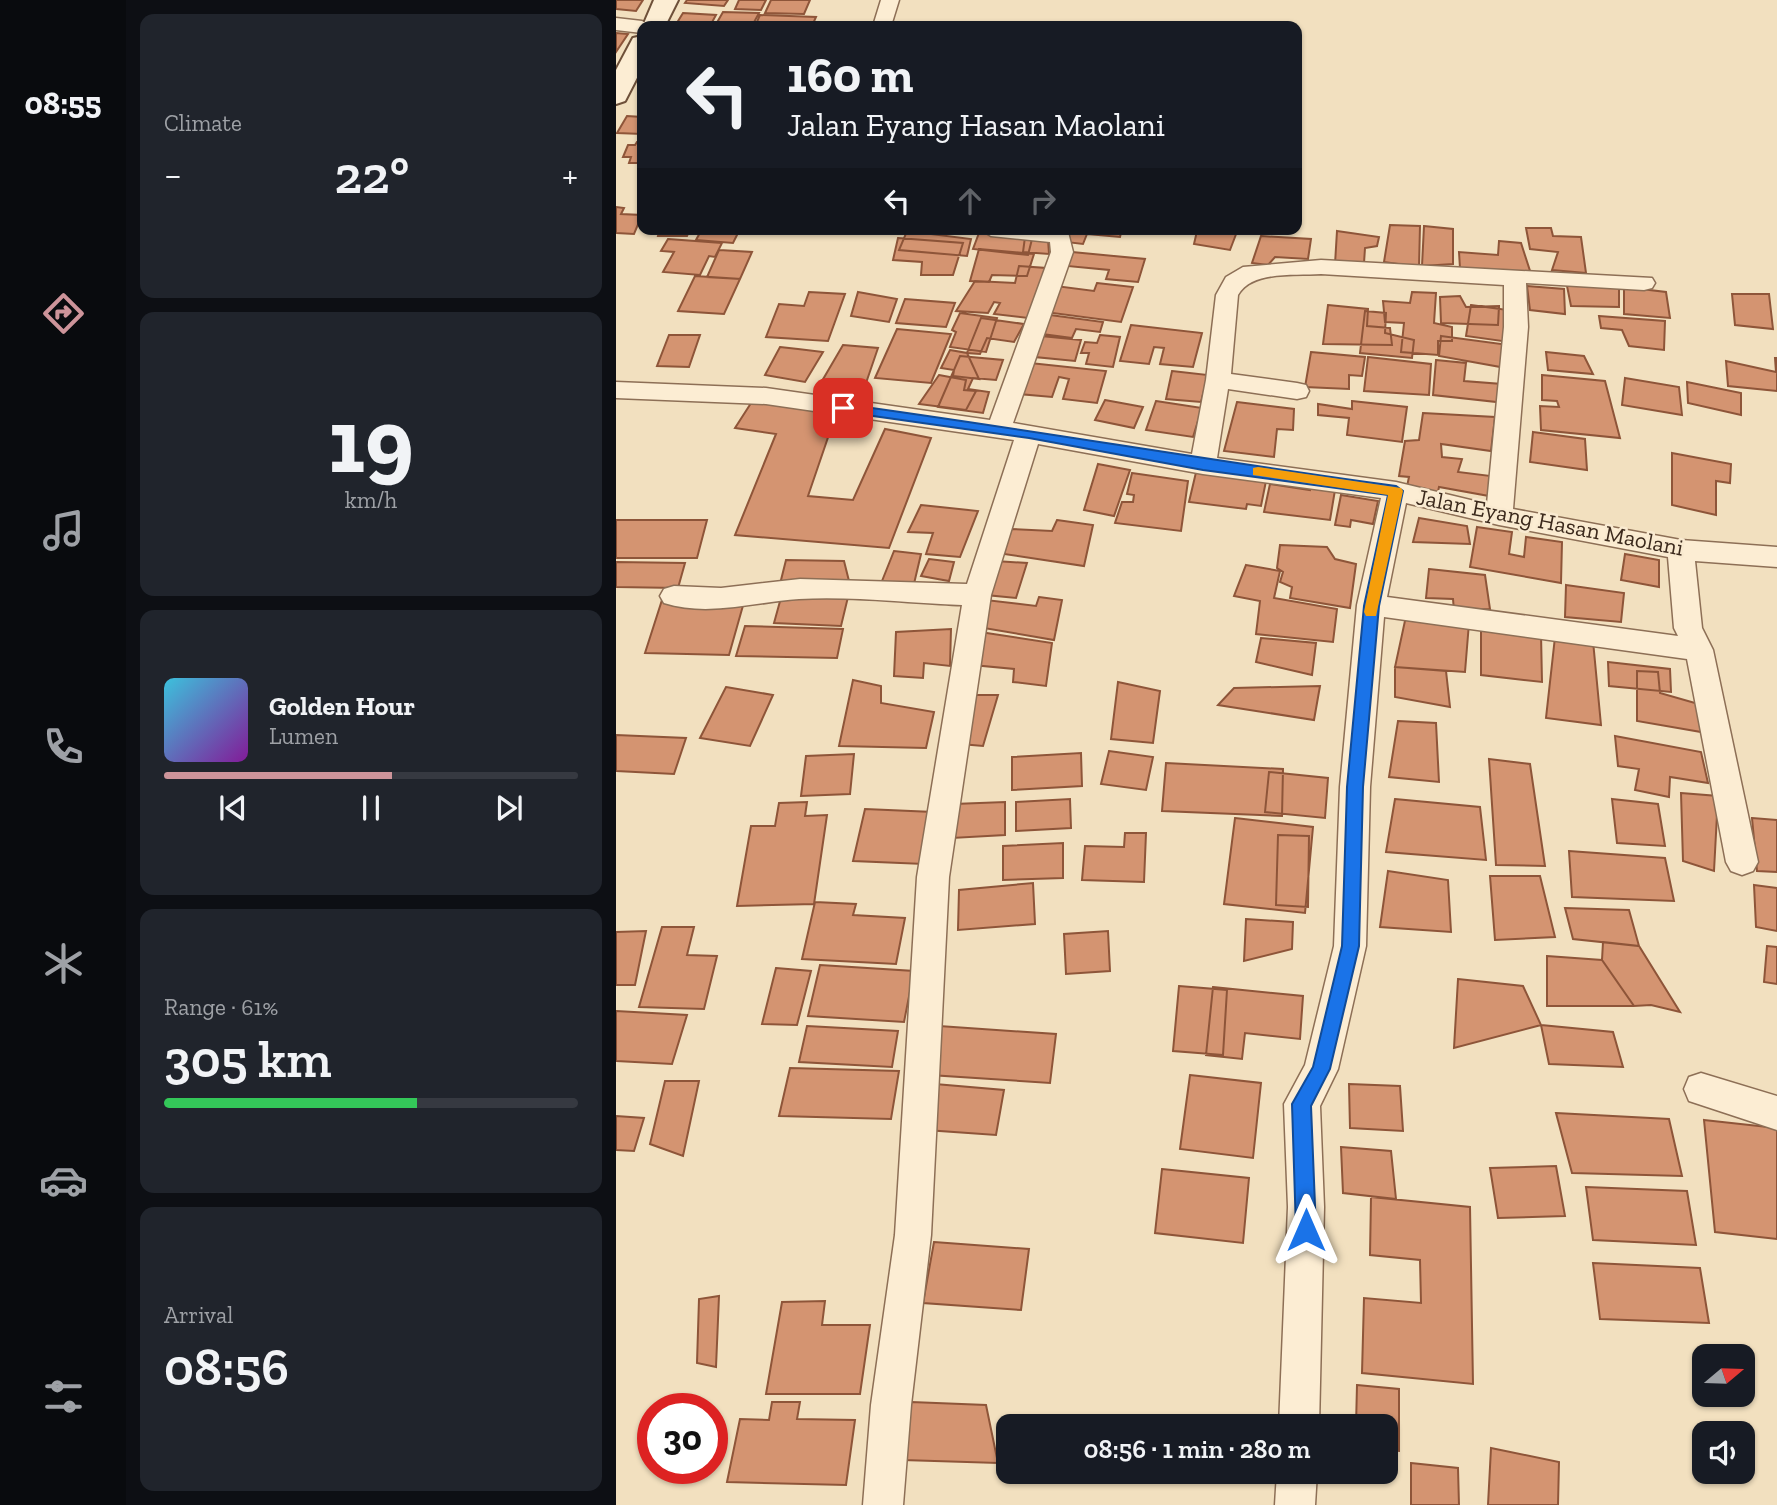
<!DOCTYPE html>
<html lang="en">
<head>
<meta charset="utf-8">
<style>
	:root { --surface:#171b24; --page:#20242c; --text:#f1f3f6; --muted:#9ea1a6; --line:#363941; --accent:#cd949a }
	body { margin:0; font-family:"Zilla Slab",serif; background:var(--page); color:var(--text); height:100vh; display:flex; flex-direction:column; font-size:26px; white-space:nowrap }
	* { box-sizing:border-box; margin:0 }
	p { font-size:23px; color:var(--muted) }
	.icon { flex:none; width:38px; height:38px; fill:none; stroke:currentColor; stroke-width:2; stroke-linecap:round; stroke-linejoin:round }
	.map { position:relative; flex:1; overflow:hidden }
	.details { display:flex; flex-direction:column; gap:14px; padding:14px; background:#0d0f14; width:490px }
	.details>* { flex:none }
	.top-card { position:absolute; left:21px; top:21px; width:665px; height:214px; border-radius:14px; box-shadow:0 2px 5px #0004; background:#171b24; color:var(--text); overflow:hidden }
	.needle { width:46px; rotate:71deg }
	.tools { position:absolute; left:1076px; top:1344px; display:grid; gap:14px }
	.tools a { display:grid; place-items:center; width:63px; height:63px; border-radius:14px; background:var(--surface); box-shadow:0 2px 5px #0004; font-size:35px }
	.speed { position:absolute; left:21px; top:1393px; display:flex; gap:14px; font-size:35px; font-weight:700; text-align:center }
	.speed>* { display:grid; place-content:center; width:91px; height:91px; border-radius:50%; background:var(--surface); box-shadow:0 2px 5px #0004; line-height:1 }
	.speed .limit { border:10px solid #d22; background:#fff; color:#111 }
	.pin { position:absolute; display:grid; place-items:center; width:60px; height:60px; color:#fff; margin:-30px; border-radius:14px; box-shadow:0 4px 10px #0006 }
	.me { position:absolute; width:77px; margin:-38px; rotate:0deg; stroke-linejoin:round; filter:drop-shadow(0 0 5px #0008) }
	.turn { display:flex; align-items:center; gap:24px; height:147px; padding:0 35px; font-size:32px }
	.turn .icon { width:91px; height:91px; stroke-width:2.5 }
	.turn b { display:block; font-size:49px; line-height:60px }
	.lanes { display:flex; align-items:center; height:66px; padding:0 35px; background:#0003; justify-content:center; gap:35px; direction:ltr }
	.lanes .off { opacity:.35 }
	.big { font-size:52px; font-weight:600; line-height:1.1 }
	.details .card { flex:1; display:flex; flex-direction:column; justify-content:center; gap:10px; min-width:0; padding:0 24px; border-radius:14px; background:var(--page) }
	.details .dial { align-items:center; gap:0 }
	.dial b { font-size:91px; line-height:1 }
	.song { display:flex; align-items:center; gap:21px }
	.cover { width:84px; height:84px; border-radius:10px; background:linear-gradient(135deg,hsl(190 70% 55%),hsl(290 70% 35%)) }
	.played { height:7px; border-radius:4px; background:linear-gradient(90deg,var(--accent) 55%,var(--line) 55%) }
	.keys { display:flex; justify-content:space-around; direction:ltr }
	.heat { display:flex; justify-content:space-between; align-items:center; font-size:38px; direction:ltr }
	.charge { height:10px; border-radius:5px; background:linear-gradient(90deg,#34c759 61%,var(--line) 0) }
	.trip { position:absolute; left:380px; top:1414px; width:402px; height:70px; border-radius:14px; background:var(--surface); box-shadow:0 2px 5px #0004; font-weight:600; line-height:70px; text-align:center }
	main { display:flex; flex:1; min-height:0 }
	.menu { display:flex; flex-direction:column; width:126px; justify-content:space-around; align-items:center; background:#090b0e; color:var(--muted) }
	.menu .icon { width:49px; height:49px }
	.menu .current { color:var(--accent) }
	.menu b { font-size:32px; color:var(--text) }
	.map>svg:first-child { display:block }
</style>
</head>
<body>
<main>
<nav class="menu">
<b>08:55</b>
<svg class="icon current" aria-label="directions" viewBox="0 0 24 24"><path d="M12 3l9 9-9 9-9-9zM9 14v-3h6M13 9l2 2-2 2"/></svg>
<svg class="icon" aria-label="music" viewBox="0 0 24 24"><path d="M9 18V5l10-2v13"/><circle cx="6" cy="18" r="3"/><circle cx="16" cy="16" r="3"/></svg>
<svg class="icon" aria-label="phone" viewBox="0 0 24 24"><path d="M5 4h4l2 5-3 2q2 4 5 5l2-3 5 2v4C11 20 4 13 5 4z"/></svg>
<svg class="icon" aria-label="climate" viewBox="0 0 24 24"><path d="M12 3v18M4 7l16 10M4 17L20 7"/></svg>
<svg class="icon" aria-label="car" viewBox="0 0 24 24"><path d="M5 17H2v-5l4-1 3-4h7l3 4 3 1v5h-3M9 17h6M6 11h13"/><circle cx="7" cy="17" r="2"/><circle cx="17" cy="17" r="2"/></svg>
<svg class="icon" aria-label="filters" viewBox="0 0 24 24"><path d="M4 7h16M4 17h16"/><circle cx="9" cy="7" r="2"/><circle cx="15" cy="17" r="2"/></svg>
</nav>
<section class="details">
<div class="card"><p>Climate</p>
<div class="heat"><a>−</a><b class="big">22°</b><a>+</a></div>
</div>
<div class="card dial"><b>19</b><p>km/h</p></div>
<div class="card">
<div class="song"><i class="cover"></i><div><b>Golden Hour</b><p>Lumen</p></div></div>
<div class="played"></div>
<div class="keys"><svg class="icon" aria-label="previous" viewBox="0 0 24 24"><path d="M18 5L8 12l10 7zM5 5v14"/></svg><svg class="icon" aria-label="pause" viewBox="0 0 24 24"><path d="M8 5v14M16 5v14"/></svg><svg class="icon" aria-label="next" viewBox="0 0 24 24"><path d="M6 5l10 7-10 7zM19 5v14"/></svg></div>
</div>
<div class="card"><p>Range · 61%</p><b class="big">305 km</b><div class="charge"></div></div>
<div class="card"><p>Arrival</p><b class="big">08:56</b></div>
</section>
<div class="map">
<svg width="1161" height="1505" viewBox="0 0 1161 1505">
	<rect width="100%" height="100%" fill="#f2e0bf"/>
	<path fill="#d49471" stroke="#8e5539" stroke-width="2" d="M0,0H27L20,11L0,9Z
		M71,0H112L108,6L69,3Z
		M123,0H150L145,10L119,9Z
		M155,0H194L188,14L149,13Z
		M107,12L143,13L136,26H99Z
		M67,13L100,15L94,26H59Z
		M144,15L200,17L196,26H139Z
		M0,33L12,34L0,52Z
		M11,116L26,117V134L1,133Z
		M21,142H26V163H13L15,157H7L12,145H19Z
		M0,207L8,208L5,214L26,215L18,234L0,233Z
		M774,225L804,226L803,267L768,262Z
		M808,226L837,229V264L806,266Z
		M910,228H935L937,236L965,237L970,273L936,270L942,252L914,249Z
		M44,229H74L71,236H42Z
		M86,229L96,230L124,229L117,243L80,240Z
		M455,229H506L504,237L471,234L467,244L450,242Z
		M592,229H622L614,250L578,244L581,231Z
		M291,231L355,239L351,256L283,250Z
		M721,231L763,237L761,246L749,248L748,263L719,264Z
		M363,233L416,239L412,255L357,249Z
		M645,236L695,239L692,259L659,257L652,265L636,263Z
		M409,237L432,239L433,254L407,252Z
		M282,238L347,243L337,275H305L306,262L277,260Z
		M52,239L106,243L99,257L93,256L84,275L47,272L58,252L45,251Z
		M883,241L905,243L915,274L844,268L843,252L882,255Z
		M363,249L418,254L411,276L376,275L373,282L354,281Z
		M103,250L136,252L124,279L91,277Z
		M456,252L529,259L522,282L490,279L493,270L451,266Z
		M403,266L430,268L412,318L378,314L384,303L378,302L372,313L340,311L359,281L399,283Z
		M79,276L124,279L108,314L62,311Z
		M950,281L1003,287V307L955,306Z
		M481,283L517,287L505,322L429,312L440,286L478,291Z
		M911,286L948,289L949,314L914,310Z
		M1008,287L1050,292L1054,318L1008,314Z
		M193,292L229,294L212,341L150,337L163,304L188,306Z
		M242,292L281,299L273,322L235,316Z
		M796,292L820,293L818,323L836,327V341H822V355L785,352L788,323L769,322L767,301L794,303Z
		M1116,294H1153L1157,329L1119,325Z
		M844,296L850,307L883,306L882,325L825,323L824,297Z
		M289,299L339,303L330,327L280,323Z
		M712,305L752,309L751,326L774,328L776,345L707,344Z
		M855,305L899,311L893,342L850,336Z
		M749,311L770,313L769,333L798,340L796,358L744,353Z
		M344,313L381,318L370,352L334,347L340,332L336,330Z
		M434,315L487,322L484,332L460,329L456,338L426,334Z
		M983,316L1049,321L1048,350L1013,346L1006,330L985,328Z
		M365,318L408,324L398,342L371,338L364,354L351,353Z
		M515,325L586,333L577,367L544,364L548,348L538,347L533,364L504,361Z
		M281,329L335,334L315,383L259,378Z
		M53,335H84L73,367L41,366Z
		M484,335L504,337L497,367L470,364L473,353H465L469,342L481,343Z
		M425,336L465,340L459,361L419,357Z
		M825,336L893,345L890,368L823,356Z
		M227,345L262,348L249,386L206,381Z
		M164,347L182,349L207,352L189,382L149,375Z
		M334,350L351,353L363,379L337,376L338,370L325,368Z
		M695,352L749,357L746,376L733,375V389L689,387Z
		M930,352L968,356L977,374L932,370Z
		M344,356L387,360L380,380L357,378L352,389L373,392L367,413L322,407Z
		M752,357L815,364L813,395L748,391Z
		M1159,358H1161V391L1112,386L1110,361L1160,372Z
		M820,360L850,363L848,381L886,384L890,403L817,395Z
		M414,363L490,371L481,403L447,399L453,379L443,377L436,397L403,394Z
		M556,371L592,375L585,402L550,399Z
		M323,375L350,380L348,390L360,391L350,410L303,404Z
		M926,375L989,381L1004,438L925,430L924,406L943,407L941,401L926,400Z
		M1009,378L1063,387L1066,415L1006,405Z
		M1071,382L1125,393V415L1072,403Z
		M137,400L221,411L192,496L237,500L269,429L315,438L273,548L119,535L160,434L119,428Z
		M489,400L527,407L518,428L479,420Z
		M540,401L586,408L577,437L530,430Z
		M736,401L791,407L786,442L731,435L733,418L702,415V404L736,409Z
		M621,402L678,409L677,430L661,429L658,457L608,451Z
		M807,413L879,417L875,451L825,444L826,457L846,459L842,472L875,476L873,496L823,487L821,496L790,491L793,477L783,476L789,441L803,440Z
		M917,432L969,439L971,470L914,462Z
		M1056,453L1115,464L1114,483L1100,481V515L1056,505Z
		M482,464L514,470L498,516L468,510Z
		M581,468L651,476L645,506L631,504L630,509L573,502Z
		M516,473L572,481L565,531L499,523L506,502H517L518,495L511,494Z
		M696,481L720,484L714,520L648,512L654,484L694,490Z
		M725,495L762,501L757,524L735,520L734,527L719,525Z
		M305,505L362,511L344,557L310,554L317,533L292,532Z
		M803,518L851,526L854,544L797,542Z
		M0,520H91L81,558H0Z
		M441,520L477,525L468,566L388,554L395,529L436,531Z
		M861,527L896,532L893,554L908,557L910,537L946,542L945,583L854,567Z
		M664,545L711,547L719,559L740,564L734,608L674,598L676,587L664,582L667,572L661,568Z
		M278,551L305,554L297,588L264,586Z
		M1009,554L1043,560V587L1005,580Z
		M313,559L338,562L333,581L305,576Z
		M170,560L228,561L234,585L164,584Z
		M379,561L411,563L400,598L370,595Z
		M0,562L69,563L62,588L0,587Z
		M630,565L664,571L658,598L721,609L717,642L640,634L644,601L618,596Z
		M813,569L869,575L874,609L838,611L837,599L810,598Z
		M950,585L1008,593L1005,622L949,617Z
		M166,594L232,597L225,626L158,623Z
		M423,597L446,600L438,640L362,627L370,600L420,606Z
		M46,600L128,602L113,655L29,653Z
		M790,616L853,623L849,672L779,667Z
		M129,626L227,629L221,658L120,656Z
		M865,627L925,634L926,682L865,675Z
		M335,629L334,666L308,663L307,678L278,676L280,632Z
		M364,632L436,643L430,686L397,682L398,669L357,665Z
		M939,637L977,641L985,725L930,718Z
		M645,638L700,643L696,675L640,662Z
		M992,662L1054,669L1055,692L993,686Z
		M779,667L830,671L834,707L779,697Z
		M1021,671L1042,672L1044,693L1086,705L1085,732L1021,721Z
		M237,680L265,686V703L318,712L310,748L223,746Z
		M502,682L544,691L537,743L495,739Z
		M704,686L698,720L602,705L618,688Z
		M110,687L157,695L134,746L84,738Z
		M355,695H382L367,746L345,744Z
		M782,721L820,723L823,782L773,777Z
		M0,735L70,738L58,774L0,771Z
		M999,736L1085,752L1092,783L1054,777L1053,797L1019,790L1023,769L1002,766Z
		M493,751L537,757L530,790L485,784Z
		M465,753L466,786L396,790V757Z
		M238,754L234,794L185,796L190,756Z
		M873,759L914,764L929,866L880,865Z
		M550,763L667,769L666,816L546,811Z
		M653,772L712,778L709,818L649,812Z
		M1065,793L1102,796L1098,871L1067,861Z
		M454,799L455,828L400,831V802Z
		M779,799L864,807L870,860L770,852Z
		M996,799L1042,804L1049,846L1001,843Z
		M191,802L189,816L211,815L198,904L121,906L135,826H159L163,803Z
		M389,802V835L336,838L338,804Z
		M249,809L317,812L308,864L237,861Z
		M619,818L697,827L689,913L608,904Z
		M1136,818L1161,820V872L1141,871Z
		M509,833H530L528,882L466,880L469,846L508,847Z
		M662,835L693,836L692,907L660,905Z
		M447,843V878L387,880V846Z
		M953,851L1049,858L1058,901L956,897Z
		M772,871L832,880L835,932L764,927Z
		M874,876H924L939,937L879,940Z
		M417,883L419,924L342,930L343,890Z
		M1138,885L1161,888V931L1140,927Z
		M199,902L240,904L237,915L289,918L280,964L186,959Z
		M949,908L1013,910L1023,946L957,939Z
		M630,919L677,922L676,949L628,961Z
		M46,927H78L71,955L101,956L88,1009L23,1007Z
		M30,931L19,985H0V932Z
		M492,931L494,971L450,974L448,934Z
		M987,942L1023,946L1064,1012L1035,1005L1018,1006L986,960Z
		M1151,946L1161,947V984L1148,982Z
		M931,956L986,960L1018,1006H931Z
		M204,965L298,971L288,1022L192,1016Z
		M160,968L195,971L181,1025L146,1024Z
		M842,979L907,986L925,1025L838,1048Z
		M563,986L611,990L607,1055L557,1051Z
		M597,987L687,996L684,1039L629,1033L626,1059L590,1055Z
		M0,1011L71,1015L56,1064L0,1061Z
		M925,1025L997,1032L1007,1067L933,1064Z
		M191,1026L282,1031L276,1067L183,1062Z
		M323,1026L440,1034L434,1083L314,1075Z
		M174,1068L283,1071L275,1119L163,1116Z
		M574,1075L645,1083L637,1158L564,1149Z
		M49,1081H83L67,1156L34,1144Z
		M319,1084L388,1090L380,1135L310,1130Z
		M733,1084L784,1086L787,1131L734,1128Z
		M940,1113L1053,1119L1066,1176L956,1173Z
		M0,1116L28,1118L18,1151L0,1150Z
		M1088,1120L1161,1128V1239L1099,1232Z
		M725,1147L775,1151L780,1199L727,1193Z
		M940,1166L949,1216L882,1218L874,1168Z
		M546,1169L633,1178L627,1243L539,1233Z
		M970,1187L1071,1191L1080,1245L977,1240Z
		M755,1197L854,1207L857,1384L746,1373L748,1298L805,1303L804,1260L754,1255Z
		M318,1242L413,1249L405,1310L307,1303Z
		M977,1263L1084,1268L1093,1323L984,1319Z
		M103,1296L100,1367L81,1363L83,1299Z
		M209,1301L206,1325H254L244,1394H150L166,1302Z
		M741,1385L783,1389V1451L770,1450V1426H740Z
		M156,1402H184L181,1419L239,1420L230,1485L111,1482L124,1419L153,1420Z
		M295,1402L370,1405L382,1463L287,1460Z
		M875,1448L943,1462L942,1505H872Z
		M795,1463L842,1468L843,1505H795Z"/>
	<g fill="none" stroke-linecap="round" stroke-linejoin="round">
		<defs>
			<path id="minor" d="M265,0H283L275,26H257Z
				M0,18L26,21L35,26H26V33L0,30Z
				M364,229H434L452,232L457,252L397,423L576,454L590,380L600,295L610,277L627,267L705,260L1036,278L1039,283L1036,288L1028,290L910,283L912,327L897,509L1065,540L1161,547V567L1079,561L1086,628L1097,650L1142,862L1137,871L1126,875L1115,871L1110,862L1071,659L768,617L754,787L750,946L722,1069L704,1106L708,1207L703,1426H663L672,1207L668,1104L689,1065L718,946L724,787L741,605L765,498L587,474L422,444L375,595L333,877L315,1235L295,1405L287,1505H247L255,1405L279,1235L301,877L346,605C292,603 236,596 183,599C139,602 92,617 48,603L44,596L48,589L58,586L105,588L184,579L351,584L398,440L150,404L0,398V382L150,388L374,420L435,252L434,242L375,236ZM705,274L888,285V327L871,504L780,482L601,458L612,389L681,399L690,397L693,391L690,385L681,383L615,374L622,295C636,270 680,276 705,274ZM790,503L883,525L1052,557L1058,628L1062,636L771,597Z
				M1085,1073L1161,1096V1130L1073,1101L1068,1089L1073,1077Z
				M661,1472H701L699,1505H659Z"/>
			<path id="secondary" d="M38,0H62L49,26L26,28Z
				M26,36V68L9,101L0,104V70L17,38Z"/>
		</defs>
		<use href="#minor" stroke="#8d6f56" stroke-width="3"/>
		<use href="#secondary" stroke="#6e5039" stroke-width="4"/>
		<use href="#minor" fill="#fcedd3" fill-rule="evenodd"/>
		<use href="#secondary" fill="#fcedd3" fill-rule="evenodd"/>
	</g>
	<path fill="#1a73e8" stroke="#114b97" stroke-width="2" d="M227,404C411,429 595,461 780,486L787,491L763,606L747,787L743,946L714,1069L695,1106L700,1230L697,1237L690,1239L683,1237L680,1230L676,1104L697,1067L726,946L731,787L748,606L772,495L587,470L413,438L222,411L220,408Z"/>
	<path fill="#f59e0b" d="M642,467L785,488L787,491L760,616H750L748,612L772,495L637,475V468Z"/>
	<g text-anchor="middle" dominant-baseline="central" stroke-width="5" stroke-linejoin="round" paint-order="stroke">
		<g font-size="23" fill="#3b291c" stroke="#f9ead0">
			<text transform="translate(934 522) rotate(11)">Jalan Eyang Hasan Maolani</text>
		</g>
	</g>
</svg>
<div class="tools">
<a><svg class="needle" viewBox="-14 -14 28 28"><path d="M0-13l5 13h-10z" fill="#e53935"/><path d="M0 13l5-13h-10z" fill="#9ea1a6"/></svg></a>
<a><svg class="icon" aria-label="sound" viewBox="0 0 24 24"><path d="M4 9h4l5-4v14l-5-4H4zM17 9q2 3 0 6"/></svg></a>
</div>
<div class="speed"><div class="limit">30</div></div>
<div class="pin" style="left:227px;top:408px;background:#d93025"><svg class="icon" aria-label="arrive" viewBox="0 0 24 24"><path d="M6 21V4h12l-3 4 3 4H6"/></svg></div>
<svg class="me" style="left:690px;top:1230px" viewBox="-20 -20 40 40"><path d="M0-17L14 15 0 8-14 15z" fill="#1a73e8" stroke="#fff" stroke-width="4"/></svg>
<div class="trip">08:56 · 1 min · 280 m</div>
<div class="top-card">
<div class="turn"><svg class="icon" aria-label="left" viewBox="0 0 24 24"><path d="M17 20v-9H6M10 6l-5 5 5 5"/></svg><div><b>160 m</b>Jalan Eyang Hasan Maolani</div></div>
<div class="lanes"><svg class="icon" aria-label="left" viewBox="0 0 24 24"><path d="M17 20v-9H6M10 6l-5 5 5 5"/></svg><svg class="icon off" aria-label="ahead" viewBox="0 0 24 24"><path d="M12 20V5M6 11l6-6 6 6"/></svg><svg class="icon off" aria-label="right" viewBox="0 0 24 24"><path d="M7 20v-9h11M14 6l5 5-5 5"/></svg></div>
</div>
</div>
</main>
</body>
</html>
